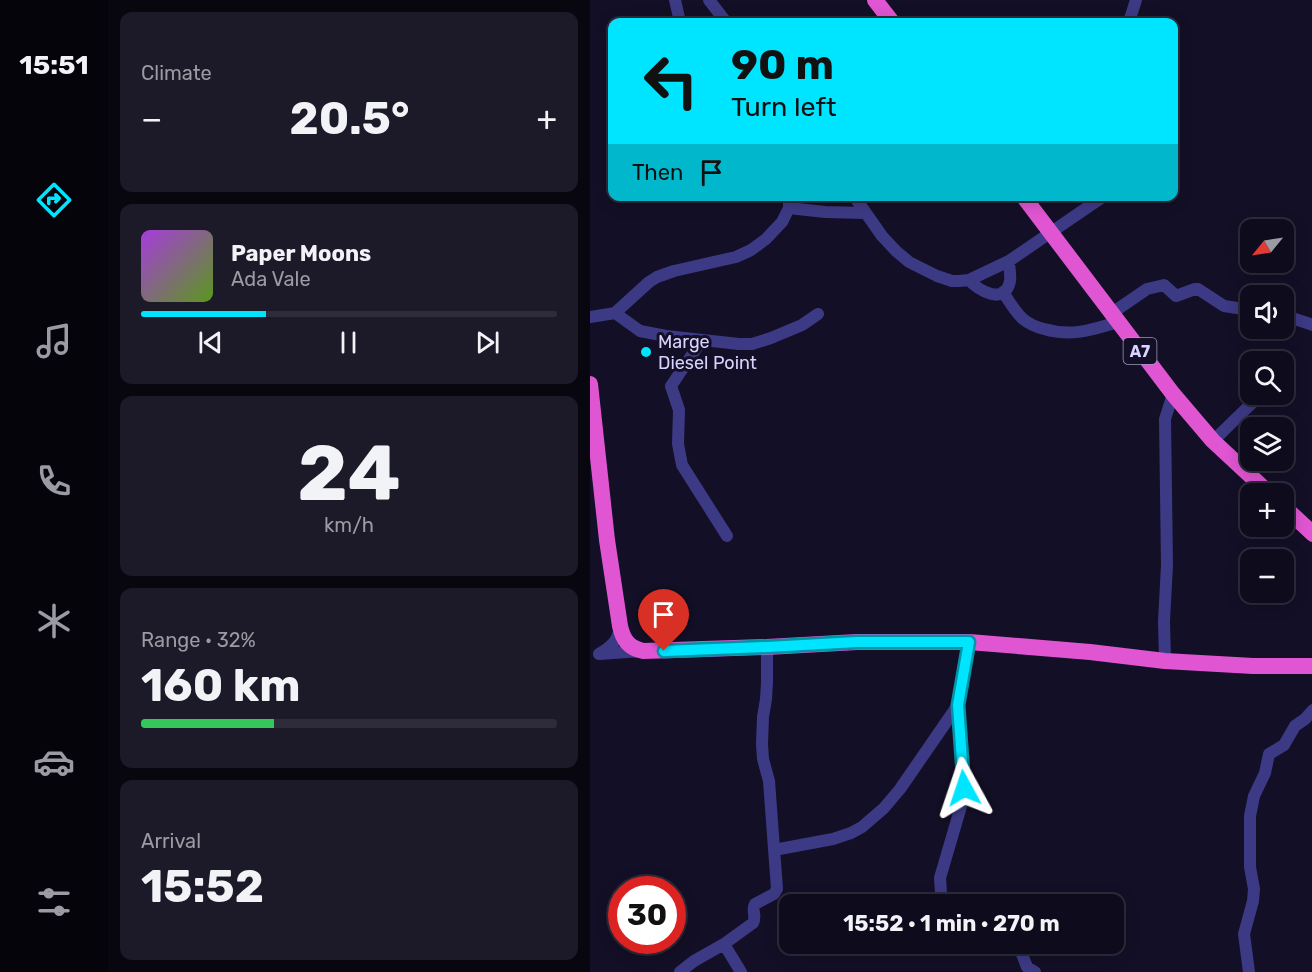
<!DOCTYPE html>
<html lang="en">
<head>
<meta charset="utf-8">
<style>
	:root { --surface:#0e0b1c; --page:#1c1929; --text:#f1f3f6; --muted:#9b9ba3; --line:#2e2b3b; --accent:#00e5ff }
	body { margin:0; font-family:Rubik,sans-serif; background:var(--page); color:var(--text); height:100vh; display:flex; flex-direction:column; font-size:22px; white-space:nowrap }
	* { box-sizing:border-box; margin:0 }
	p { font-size:20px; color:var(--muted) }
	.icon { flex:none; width:33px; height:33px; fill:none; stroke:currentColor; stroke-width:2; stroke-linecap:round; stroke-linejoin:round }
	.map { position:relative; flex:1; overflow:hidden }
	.sheet { display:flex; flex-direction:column; gap:12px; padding:12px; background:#08060f; width:482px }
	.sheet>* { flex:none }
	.banner { position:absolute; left:18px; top:18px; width:570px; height:183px; border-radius:12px; box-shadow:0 3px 15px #0003,0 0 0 2px var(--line); background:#00e5ff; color:#111; overflow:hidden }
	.needle { width:39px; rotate:240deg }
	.tools { position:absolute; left:650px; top:219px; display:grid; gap:12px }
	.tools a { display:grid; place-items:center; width:54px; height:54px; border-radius:12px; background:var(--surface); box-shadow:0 3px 15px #0003,0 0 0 2px var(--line); font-size:30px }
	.speed { position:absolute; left:18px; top:876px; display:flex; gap:12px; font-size:30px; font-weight:700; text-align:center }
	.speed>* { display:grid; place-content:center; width:78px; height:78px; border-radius:50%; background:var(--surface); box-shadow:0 3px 15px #0003,0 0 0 2px var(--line); line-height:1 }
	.speed .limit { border:9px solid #d22; background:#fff; color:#111 }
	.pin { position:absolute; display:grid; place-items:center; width:51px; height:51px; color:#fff; margin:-62px -26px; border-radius:50% 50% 50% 0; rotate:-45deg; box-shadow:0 0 6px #0007 }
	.pin .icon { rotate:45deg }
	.me { position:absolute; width:66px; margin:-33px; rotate:355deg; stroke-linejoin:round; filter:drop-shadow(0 0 4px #0008) }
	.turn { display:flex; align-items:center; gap:21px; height:126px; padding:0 24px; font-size:27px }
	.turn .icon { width:78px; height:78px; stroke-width:2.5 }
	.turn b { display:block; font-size:42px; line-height:51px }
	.then { display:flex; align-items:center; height:57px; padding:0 24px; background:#0003; gap:12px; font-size:22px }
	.big { font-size:45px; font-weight:700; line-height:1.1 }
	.sheet .widget { flex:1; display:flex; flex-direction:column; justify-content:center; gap:9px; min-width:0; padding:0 21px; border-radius:12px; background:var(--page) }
	.sheet .dial { align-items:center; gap:0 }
	.dial b { font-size:78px; line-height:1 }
	.song { display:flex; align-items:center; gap:18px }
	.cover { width:72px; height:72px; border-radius:9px; background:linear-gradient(135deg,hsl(280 70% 55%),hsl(90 70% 35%)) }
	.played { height:6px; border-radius:3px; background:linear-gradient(90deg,var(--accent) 30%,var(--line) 30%) }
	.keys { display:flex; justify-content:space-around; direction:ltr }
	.heat { display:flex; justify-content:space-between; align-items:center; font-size:33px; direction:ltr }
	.charge { height:9px; border-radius:4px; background:linear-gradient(90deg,#34c759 32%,var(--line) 0) }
	.trip { position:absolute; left:189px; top:894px; width:345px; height:60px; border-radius:12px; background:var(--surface); box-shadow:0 3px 15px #0003,0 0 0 2px var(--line); font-weight:700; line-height:60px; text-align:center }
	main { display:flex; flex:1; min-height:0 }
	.menu { display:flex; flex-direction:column; width:108px; justify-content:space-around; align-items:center; background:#06040b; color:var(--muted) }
	.menu .icon { width:42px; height:42px }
	.menu .active { color:var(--accent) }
	.menu b { font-size:27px; color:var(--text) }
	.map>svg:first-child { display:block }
</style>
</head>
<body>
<main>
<nav class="menu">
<b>15:51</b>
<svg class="icon active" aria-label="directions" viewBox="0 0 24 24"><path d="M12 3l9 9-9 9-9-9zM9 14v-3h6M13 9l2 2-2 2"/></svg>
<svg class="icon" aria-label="music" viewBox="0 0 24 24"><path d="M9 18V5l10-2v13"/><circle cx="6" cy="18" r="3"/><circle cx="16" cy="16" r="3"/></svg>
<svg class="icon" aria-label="phone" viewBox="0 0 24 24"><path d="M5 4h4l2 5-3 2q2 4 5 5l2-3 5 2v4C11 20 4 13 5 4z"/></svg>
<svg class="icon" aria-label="climate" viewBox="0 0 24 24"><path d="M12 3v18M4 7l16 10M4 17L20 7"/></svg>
<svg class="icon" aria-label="car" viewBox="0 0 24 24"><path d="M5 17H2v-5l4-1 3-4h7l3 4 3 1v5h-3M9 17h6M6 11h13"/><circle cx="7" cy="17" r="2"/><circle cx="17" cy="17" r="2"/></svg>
<svg class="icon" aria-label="filters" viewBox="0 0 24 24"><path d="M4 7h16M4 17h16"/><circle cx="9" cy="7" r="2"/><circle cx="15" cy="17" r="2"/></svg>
</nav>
<section class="sheet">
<div class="widget"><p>Climate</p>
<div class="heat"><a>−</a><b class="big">20.5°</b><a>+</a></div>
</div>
<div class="widget">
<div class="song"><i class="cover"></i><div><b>Paper Moons</b><p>Ada Vale</p></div></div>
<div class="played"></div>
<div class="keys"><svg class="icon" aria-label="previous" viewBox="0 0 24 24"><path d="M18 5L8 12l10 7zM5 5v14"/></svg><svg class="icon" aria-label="pause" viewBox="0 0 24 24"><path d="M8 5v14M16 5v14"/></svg><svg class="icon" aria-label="next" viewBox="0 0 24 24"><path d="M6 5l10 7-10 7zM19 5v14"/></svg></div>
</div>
<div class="widget dial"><b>24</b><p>km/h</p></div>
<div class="widget"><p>Range · 32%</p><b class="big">160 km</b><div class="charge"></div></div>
<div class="widget"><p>Arrival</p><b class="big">15:52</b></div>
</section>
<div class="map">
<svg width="723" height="972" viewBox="0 0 723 972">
	<rect width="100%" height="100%" fill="#130f26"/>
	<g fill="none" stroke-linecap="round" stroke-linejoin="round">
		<path stroke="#3d3a85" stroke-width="12" d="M85,0L90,22
			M119,0L136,22
			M539,22L546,0
			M199,196V208L235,212L276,213
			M264,196L292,236L306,251L319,262L347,276L362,281H369L379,280L419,261L514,196
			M379,280C389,291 415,306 420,281C421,274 419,268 419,261
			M413,292C419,301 425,312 433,319C439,324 446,327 454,329C482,337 501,330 528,322
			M25,313L59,282L67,277L84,271L146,257L161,250L176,239L192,222L199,208
			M522,313L557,289L574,285L586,296L605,289H608L634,306L660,310
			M693,315L723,325
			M0,317L25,313L50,331L76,336L149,344H162L181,338L212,325L228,314
			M112,340L81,386L89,410L88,444L92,465L137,536
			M623,441L660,405L673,394
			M30,627C28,641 21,647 9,654L52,651
			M575,661L574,621L577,565L575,419L583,394
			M184,850L243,839L261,833L272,827L294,808L310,789L368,705
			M354,904L351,893L350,878L374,796V780L368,705L379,642
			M403,904L418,901L426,904
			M134,944L151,972
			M428,944L437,967L445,972
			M90,972L104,961L134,944L163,923C167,916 161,910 165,904L184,894L187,889L179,781L173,759L172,744L173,717L176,699L177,682V647
			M659,972L654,934L663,901L664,889L660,867V816L664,796L675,773L679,754L694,745L705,726L715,719L723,710"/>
		<path stroke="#e055d1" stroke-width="16" d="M285,0L302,22
			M433,196L583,394L623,441L680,494
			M0,384L17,540L30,626C33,640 39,648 53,651L177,647L267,642H379L500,652L575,661L663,666H723
			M693,506L723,534"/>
	</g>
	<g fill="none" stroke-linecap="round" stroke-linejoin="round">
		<defs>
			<path id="route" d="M74,651L177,647L267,642H379L368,705L374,788"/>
		</defs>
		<use href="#route" stroke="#0095a6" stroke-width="15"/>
		<use href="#route" stroke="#00e5ff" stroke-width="10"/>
	</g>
	<circle fill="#00e5ff" stroke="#130f26" stroke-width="2" cx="56" cy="352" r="6"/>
	<g text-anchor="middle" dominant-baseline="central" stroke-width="6" stroke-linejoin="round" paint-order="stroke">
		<rect fill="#130f26" stroke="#9e99be" stroke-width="1.5" x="533.5" y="338" width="33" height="26" rx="4.5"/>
		<g font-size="16" font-weight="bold" fill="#d9d4ff">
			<text x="550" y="351">A7</text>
		</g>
		<g font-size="18" fill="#d9d4ff" stroke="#130f26" text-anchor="start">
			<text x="68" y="342">Marge<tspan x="68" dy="21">Diesel Point</tspan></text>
		</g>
	</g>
</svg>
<div class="tools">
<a><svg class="needle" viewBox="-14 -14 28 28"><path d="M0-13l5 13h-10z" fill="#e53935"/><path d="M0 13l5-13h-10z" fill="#9b9ba3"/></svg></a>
<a><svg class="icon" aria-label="sound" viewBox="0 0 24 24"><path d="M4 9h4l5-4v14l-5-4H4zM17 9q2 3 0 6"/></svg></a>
<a><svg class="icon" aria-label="search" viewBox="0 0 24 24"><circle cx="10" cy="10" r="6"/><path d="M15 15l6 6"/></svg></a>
<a><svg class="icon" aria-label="layers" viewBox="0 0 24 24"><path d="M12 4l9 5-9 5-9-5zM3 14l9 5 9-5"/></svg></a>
<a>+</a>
<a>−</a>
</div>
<div class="speed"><div class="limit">30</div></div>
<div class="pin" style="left:74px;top:651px;background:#d93025"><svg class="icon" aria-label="arrive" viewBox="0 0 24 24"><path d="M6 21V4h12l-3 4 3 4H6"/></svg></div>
<svg class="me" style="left:374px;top:788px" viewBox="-20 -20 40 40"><path d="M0-17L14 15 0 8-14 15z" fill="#00e5ff" stroke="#fff" stroke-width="4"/></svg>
<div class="trip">15:52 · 1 min · 270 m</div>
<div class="banner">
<div class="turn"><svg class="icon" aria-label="left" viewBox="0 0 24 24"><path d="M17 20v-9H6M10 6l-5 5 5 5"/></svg><div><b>90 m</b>Turn left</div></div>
<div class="then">Then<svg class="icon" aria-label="arrive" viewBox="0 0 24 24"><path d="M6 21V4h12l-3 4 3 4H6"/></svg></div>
</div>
</div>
</main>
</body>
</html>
